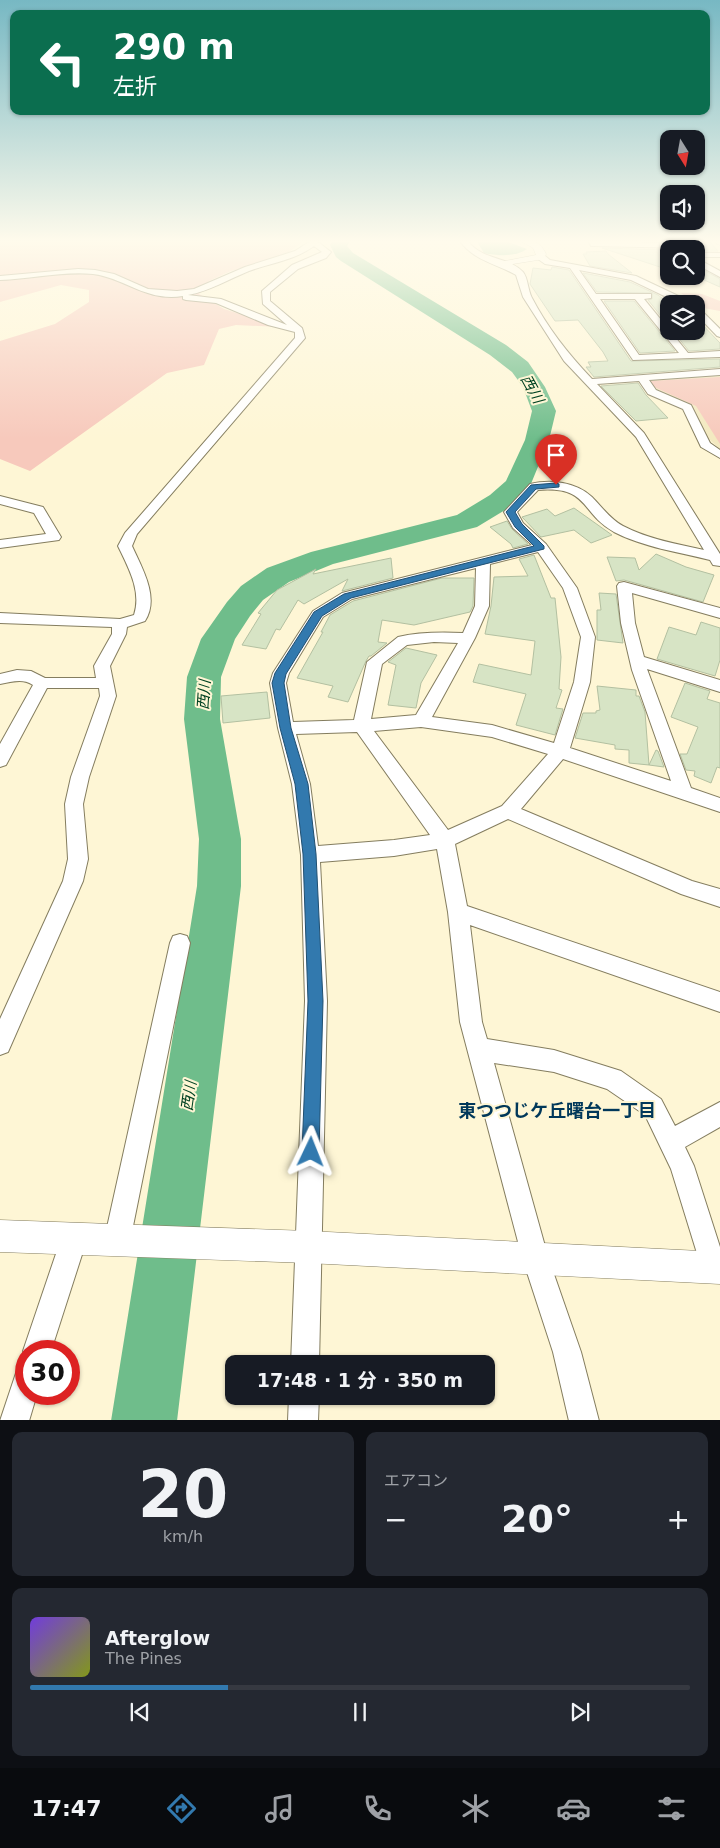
<!DOCTYPE html>
<html lang="ja">
<head>
<meta charset="utf-8">
<style>
	:root { --surface:#171b24; --page:#242831; --text:#f1f3f6; --muted:#9ea1a6; --line:#363941; --accent:#3279ae }
	body { margin:0; font-family:"DejaVu Sans","Noto Sans JP",sans-serif; background:var(--page); color:var(--text); height:100vh; display:flex; flex-direction:column; font-size:19px; white-space:nowrap }
	* { box-sizing:border-box; margin:0 }
	p { font-size:16px; color:var(--muted) }
	.icon { flex:none; width:28px; height:28px; fill:none; stroke:currentColor; stroke-width:2; stroke-linecap:round; stroke-linejoin:round }
	.map { position:relative; height:1420px; overflow:hidden }
	.sheet { display:flex; flex-direction:column; gap:12px; padding:12px; background:#0d0f14; flex:1 }
	.sheet>* { flex:none }
	.top-card { position:absolute; left:10px; top:10px; width:700px; height:105px; border-radius:10px; box-shadow:0 1px 4px #0004; background:#0b6e4f; color:#fff; overflow:hidden }
	.needle { width:32px; rotate:169deg }
	.tools { position:absolute; left:660px; top:130px; display:grid; gap:10px }
	.tools a { display:grid; place-items:center; width:45px; height:45px; border-radius:10px; background:var(--surface); box-shadow:0 1px 4px #0004; font-size:25px }
	.speed { position:absolute; left:15px; top:1340px; display:flex; gap:10px; font-size:25px; font-weight:700; text-align:center }
	.speed>* { display:grid; place-content:center; width:65px; height:65px; border-radius:50%; background:var(--surface); box-shadow:0 1px 4px #0004; line-height:1 }
	.speed .limit { border:8px solid #d22; background:#fff; color:#111 }
	.pin { position:absolute; display:grid; place-items:center; width:42px; height:42px; color:#fff; margin:-51px -21px; border-radius:50% 50% 50% 0; rotate:-45deg; box-shadow:0 0 5px #0007 }
	.pin .icon { rotate:45deg }
	.me { position:absolute; width:55px; margin:-28px; rotate:2deg; stroke-linejoin:round; filter:drop-shadow(0 0 4px #0008) }
	.turn { display:flex; align-items:center; gap:18px; height:105px; padding:0 20px; font-size:22px }
	.turn .icon { width:65px; height:65px; stroke-width:2.5 }
	.turn b { display:block; font-size:35px; line-height:42px }
	.big { font-size:38px; font-weight:700; line-height:1.1 }
	.sheet .card { flex:1; display:flex; flex-direction:column; justify-content:center; gap:8px; min-width:0; padding:0 18px; border-radius:10px; background:var(--page) }
	.sheet .dial { align-items:center; gap:0 }
	.dial b { font-size:65px; line-height:1 }
	.song { display:flex; align-items:center; gap:15px }
	.cover { width:60px; height:60px; border-radius:8px; background:linear-gradient(135deg,hsl(260 70% 55%),hsl(70 70% 35%)) }
	.played { height:5px; border-radius:2px; background:linear-gradient(90deg,var(--accent) 30%,var(--line) 30%) }
	.keys { display:flex; justify-content:space-around; direction:ltr }
	.heat { display:flex; justify-content:space-between; align-items:center; font-size:28px; direction:ltr }
	.sheet .tiles { flex:1; display:grid; gap:12px; grid-template-columns:1fr 1fr }
	.card:last-child { grid-column:span 2 }
	.trip { position:absolute; left:225px; top:1355px; width:270px; height:50px; border-radius:10px; background:var(--surface); box-shadow:0 1px 4px #0004; font-weight:700; line-height:50px; text-align:center }
	.dock { display:flex; height:80px; justify-content:space-around; align-items:center; background:#090b0e; color:var(--muted) }
	.dock .icon { width:35px; height:35px }
	.dock .active { color:var(--accent) }
	.dock b { font-size:22px; color:var(--text) }
	.map>svg:first-child { display:block }
</style>
</head>
<body>
<div class="map">
<svg width="720" height="1421" viewBox="0 0 720 1421">
	<rect width="100%" height="100%" fill="#fef6d5"/>
	<path fill="#f3e9c0" d="M720,373V449L709,439L691,405L651,388L647,377Z"/>
	<path fill="#f7c9bc" d="M0,240H305L284,256L231,271L209,281L199,294L224,309L281,327L236,325L219,329L204,365L167,373L30,471L0,459V341L55,324L89,302V290L61,285L0,302Z
		M681,293L702,294L720,301V311L698,307L696,304Z
		M720,377V444L696,406L652,386L650,381Z"/>
	<path fill="#6fbd8b" d="M476,240H503L527,249C515,257 498,256 484,253Z"/>
	<g fill="none" stroke-linecap="round" stroke-linejoin="round">
		<path fill="#6fbd8b" fill-rule="evenodd" d="M333,240H351L347,246L353,253L506,345L528,362L545,387L556,411L549,440L528,491L510,507L477,527L333,564L289,582L263,600L250,616L235,639L221,677L220,719L241,839V886L177,1421H111L197,886L199,839L184,719L187,677L201,639L227,602L241,586L267,568L311,552L457,515L490,495L506,481L525,440L532,411L523,387L512,372L490,355L341,261L336,257L330,245Z"/>
	</g>
	<path fill="#d7e4c5" stroke="#b3c0a1" d="M636,240H708L718,251H696V249H689L692,245L686,242Z
		M602,248L669,250V267H660Z
		M606,251L608,254L632,273L590,266L583,254H587L586,252Z
		M696,266L720,279V287L695,276Z
		M552,267L569,270L631,361L720,359V367L594,377L586,367H591L588,362L608,361L603,352L578,320L555,321L530,284L533,268L551,270Z
		M583,273L630,282L658,295L667,302L676,304H669V326L648,300L652,299V293L597,292Z
		M604,301H634L675,351L640,353Z
		M696,318L720,343V349L689,351L673,331H696Z
		M638,383L646,395L668,418L636,421L601,386Z
		M574,508L612,535L591,543L574,530L541,537L522,517L547,509L555,516Z
		M507,521L512,529L528,544L513,548L511,544L490,527Z
		M656,554L686,567L714,575L703,602L624,580L616,581L607,557L635,558L639,570Z
		M534,555L551,598H555L561,657L559,689L562,690L556,708L563,709L555,735L516,725L526,694L473,682L479,664L531,675L535,641L485,634L491,606L494,577L528,576L519,559Z
		M391,558L393,578L342,591L348,579L304,604L298,600L280,630L276,629L266,649L242,645L261,614L258,613L277,590L316,569L313,574Z
		M442,578H474L473,606L470,612L414,625L382,620L378,642L387,643L371,656H369L366,661L348,702L328,697L333,686L297,678L323,632H321L330,615L353,601Z
		M599,593L616,594L623,643L597,640V610H601Z
		M701,622L720,628V660L715,676L657,659L669,627L696,635Z
		M406,648L437,655L421,683L416,708L388,705L396,665L388,662Z
		M685,683L710,691L707,699L720,703V768L717,767L711,783L694,776L695,771L686,770L680,754H687L698,727L671,717Z
		M597,686L636,690V696H639L645,712L649,765L629,763V750L615,749V745L575,738L583,713H596V711L600,710Z
		M267,692L270,718L223,723L221,696Z
		M656,750L658,751L664,767L649,765Z"/>
	<g fill="none" stroke-linecap="round" stroke-linejoin="round">
		<defs>
			<path id="minor" d="M312,240H320L318,242L331,252L326,258L298,269L270,292V301L302,328L305,338L137,534L132,546C142,568 160,598 145,621L127,627L126,634L110,666L116,696L89,777L83,804L88,859L83,881L8,1052L0,1055V1019L63,881L68,859L65,804L71,777L100,696L99,688H47L6,765L0,767V744L33,685C22,678 12,682 0,684V674L17,670L31,671L45,678H96L94,666L112,634V627L0,623V613L120,619L134,615C142,591 128,567 118,546L125,533L295,338V332L268,325L216,303L186,300L183,299V296C146,302 125,278 93,274C63,271 31,279 0,280V276L78,269L95,270L114,274L148,289L177,291L194,289L245,267L295,251ZM314,246L322,252L292,265L262,291L263,304L287,325L221,299L188,295C210,291 229,279 249,271C271,263 295,260 314,246Z
				M459,240H467C482,261 508,256 523,272C528,278 528,291 532,298C547,327 569,355 592,379L720,369V375L649,380L656,390L691,405L710,443L720,450V458L701,447L683,409L648,394L639,381L597,384L644,433L720,554V566L713,565L710,560C678,552 643,547 614,532C579,512 590,486 538,490L517,512L523,523L546,544L577,588L595,637L590,682L570,748L671,781L632,670L621,623L617,586L619,583L624,582L720,608V618L632,593L635,623L644,657L720,680V692L647,669L691,788L720,798V812L563,759L521,809L692,881L720,889V907L681,894L508,819L455,844L467,906L720,992V1012L470,925L482,1022L487,1039L554,1050L621,1071L661,1099L675,1126L720,1102V1127L685,1147L694,1166L720,1247V1277L713,1280L704,1276L671,1169L645,1115L607,1089L554,1072L494,1063L548,1257L581,1352L599,1421H569L553,1352L522,1257L460,1022L448,912L437,849L394,856L320,862L327,1001L319,1364H291L305,1001L301,855L292,784L278,728L270,683L273,673L313,611L342,593L532,545L513,528L504,512L530,484C551,479 576,482 592,497C602,507 610,519 623,526C648,539 677,544 704,550L636,437L564,361L523,297L516,275C495,263 474,261 459,240ZM538,552L563,588L581,637L574,682L554,743L492,725L432,717L475,638L489,606L490,564ZM476,568L475,606L463,633C441,632 419,632 398,637L367,662L354,720L293,722L286,683L289,673L323,617L352,599ZM434,642L458,643L416,715L371,719L382,664L407,645ZM421,727L492,737L548,754L502,806L448,830L374,731ZM357,732L430,835L394,840L318,846L310,784L296,734Z
				M588,240L686,244L690,246L686,248L594,246H591Z
				M696,253H720V257H696Z
				M538,255H544L550,260L636,276L691,302L692,304H681L631,280L579,270L596,294H651V298L644,299L688,353L720,351V357L633,360L570,268L545,264L538,259ZM600,299H635L679,353L639,355Z
				M696,258L720,271V277L696,264Z
				M696,305L720,329V337L717,336L696,314Z
				M0,496L43,507L61,537L59,540L0,548V540L46,534L34,513L0,504Z
				M180,934L187,936L190,943L130,1241L126,1250L117,1254L108,1250L104,1241L170,943L173,936Z
				M74,1226L83,1230L87,1239L51,1351H26V1359L23,1351L61,1239L65,1230Z
				M26,1369V1394H37L29,1421H0L16,1373Z
				M289,1396H319L318,1421H288Z"/>
			<path id="tertiary" d="M519,240C532,240 540,241 546,254L544,259L500,266V262L536,255L533,248Z
				M714,240H720V245L717,244Z
				M0,1220L308,1231L720,1252V1284L308,1263L0,1252Z"/>
		</defs>
		<use href="#minor" stroke="#847d5f" stroke-width="2"/>
		<use href="#tertiary" stroke="#847d5f" stroke-width="1"/>
		<use href="#minor" fill="#fff" fill-rule="evenodd"/>
		<use href="#tertiary" fill="#fff" fill-rule="evenodd"/>
	</g>
	<linearGradient id="sky" x2="0" y2="1"><stop stop-color="#77b8c3"/><stop offset="0.55" stop-color="#fffbec"/><stop offset="1" stop-color="#fffbec" stop-opacity="0"/></linearGradient>
	<rect width="720" height="439" fill="url(#sky)"/>
	<path fill="#3279ae" stroke="#204f71" d="M556,483L559,484V487L536,489L515,512L522,524L544,546V549L351,598L322,616L286,674L284,683L291,728L308,784L316,854L323,1001L319,1152L317,1159L311,1161L305,1159L302,1152L308,1001L303,854L295,784L280,728L272,683L275,673L314,612L344,594L534,546L515,527L506,512L531,485Z"/>
	<g text-anchor="middle" dominant-baseline="central" stroke-width="4" stroke-linejoin="round" paint-order="stroke">
		<g font-size="15" font-style="italic" fill="#004222" stroke="#fef6d5">
			<text transform="translate(532 389) rotate(61)">西川</text>
			<text transform="translate(204 695) rotate(-86)">西川</text>
			<text transform="translate(189 1096) rotate(-82)">西川</text>
		</g>
		<g font-size="18" font-weight="bold" fill="#01385a" stroke="#fef6d5">
			<text x="557" y="1110">東つつじケ丘曙台一丁目</text>
		</g>
	</g>
</svg>
<div class="tools">
<a><svg class="needle" viewBox="-14 -14 28 28"><path d="M0-13l5 13h-10z" fill="#e53935"/><path d="M0 13l5-13h-10z" fill="#9ea1a6"/></svg></a>
<a><svg class="icon" aria-label="sound" viewBox="0 0 24 24"><path d="M4 9h4l5-4v14l-5-4H4zM17 9q2 3 0 6"/></svg></a>
<a><svg class="icon" aria-label="search" viewBox="0 0 24 24"><circle cx="10" cy="10" r="6"/><path d="M15 15l6 6"/></svg></a>
<a><svg class="icon" aria-label="layers" viewBox="0 0 24 24"><path d="M12 4l9 5-9 5-9-5zM3 14l9 5 9-5"/></svg></a>
</div>
<div class="speed"><div class="limit">30</div></div>
<div class="pin" style="left:556px;top:485px;background:#d93025"><svg class="icon" aria-label="arrive" viewBox="0 0 24 24"><path d="M6 21V4h12l-3 4 3 4H6"/></svg></div>
<svg class="me" style="left:311px;top:1152px" viewBox="-20 -20 40 40"><path d="M0-17L14 15 0 8-14 15z" fill="#3279ae" stroke="#fff" stroke-width="4"/></svg>
<div class="trip">17:48 · 1 分 · 350 m</div>
<div class="top-card">
<div class="turn"><svg class="icon" aria-label="left" viewBox="0 0 24 24"><path d="M17 20v-9H6M10 6l-5 5 5 5"/></svg><div><b>290 m</b>左折</div></div>
</div>
</div>
<section class="sheet">
<div class="tiles">
<div class="card dial"><b>20</b><p>km/h</p></div>
<div class="card"><p>エアコン</p>
<div class="heat"><a>−</a><b class="big">20°</b><a>+</a></div>
</div>
<div class="card">
<div class="song"><i class="cover"></i><div><b>Afterglow</b><p>The Pines</p></div></div>
<div class="played"></div>
<div class="keys"><svg class="icon" aria-label="previous" viewBox="0 0 24 24"><path d="M18 5L8 12l10 7zM5 5v14"/></svg><svg class="icon" aria-label="pause" viewBox="0 0 24 24"><path d="M8 5v14M16 5v14"/></svg><svg class="icon" aria-label="next" viewBox="0 0 24 24"><path d="M6 5l10 7-10 7zM19 5v14"/></svg></div>
</div>
</div>
</section>
<nav class="dock">
<b>17:47</b>
<svg class="icon active" aria-label="directions" viewBox="0 0 24 24"><path d="M12 3l9 9-9 9-9-9zM9 14v-3h6M13 9l2 2-2 2"/></svg>
<svg class="icon" aria-label="music" viewBox="0 0 24 24"><path d="M9 18V5l10-2v13"/><circle cx="6" cy="18" r="3"/><circle cx="16" cy="16" r="3"/></svg>
<svg class="icon" aria-label="phone" viewBox="0 0 24 24"><path d="M5 4h4l2 5-3 2q2 4 5 5l2-3 5 2v4C11 20 4 13 5 4z"/></svg>
<svg class="icon" aria-label="climate" viewBox="0 0 24 24"><path d="M12 3v18M4 7l16 10M4 17L20 7"/></svg>
<svg class="icon" aria-label="car" viewBox="0 0 24 24"><path d="M5 17H2v-5l4-1 3-4h7l3 4 3 1v5h-3M9 17h6M6 11h13"/><circle cx="7" cy="17" r="2"/><circle cx="17" cy="17" r="2"/></svg>
<svg class="icon" aria-label="filters" viewBox="0 0 24 24"><path d="M4 7h16M4 17h16"/><circle cx="9" cy="7" r="2"/><circle cx="15" cy="17" r="2"/></svg>
</nav>
</body>
</html>
